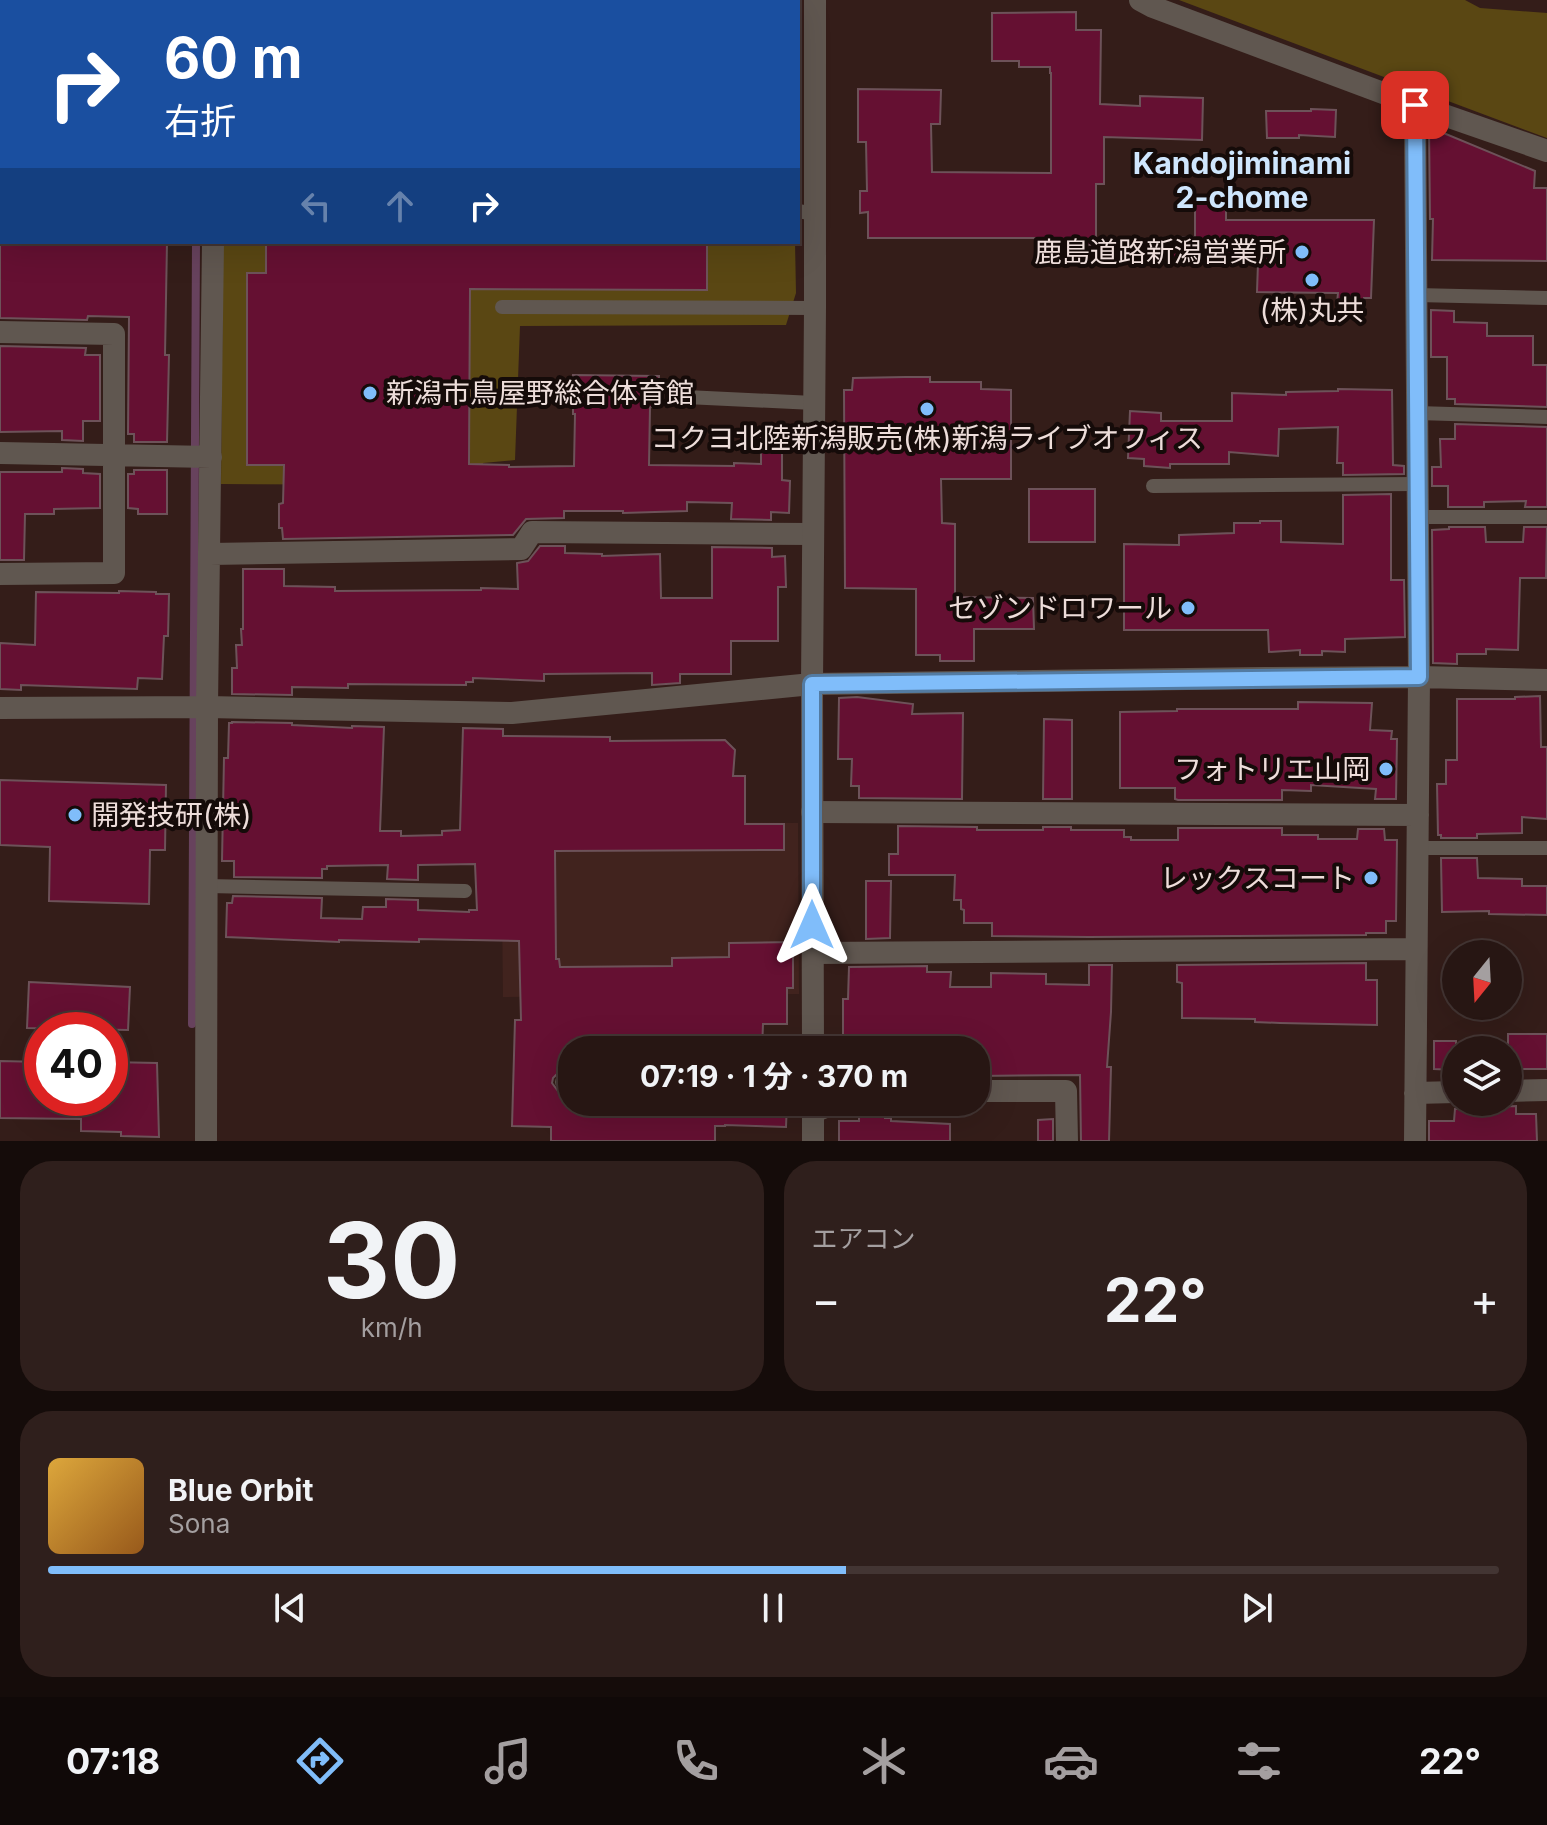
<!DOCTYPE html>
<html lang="ja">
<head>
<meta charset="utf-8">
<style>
	:root { --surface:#271613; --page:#2f1f1c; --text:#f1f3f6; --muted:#a49fa0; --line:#433533; --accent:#80bdfa }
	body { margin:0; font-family:Inter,"Noto Sans JP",sans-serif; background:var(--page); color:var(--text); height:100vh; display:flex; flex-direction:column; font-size:30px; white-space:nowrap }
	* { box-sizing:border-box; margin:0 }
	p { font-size:26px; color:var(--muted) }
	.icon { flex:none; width:44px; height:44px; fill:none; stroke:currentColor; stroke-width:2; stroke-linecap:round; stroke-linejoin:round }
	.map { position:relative; height:1141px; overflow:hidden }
	.panel { display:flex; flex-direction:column; gap:20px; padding:20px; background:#150c0a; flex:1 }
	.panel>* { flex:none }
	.guide { position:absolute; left:0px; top:0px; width:800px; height:244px; box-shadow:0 8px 32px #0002,0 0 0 2px var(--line); background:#1a4fa0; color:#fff; overflow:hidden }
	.needle { width:52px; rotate:198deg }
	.tools { position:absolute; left:1442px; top:940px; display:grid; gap:16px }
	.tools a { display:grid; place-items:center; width:80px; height:80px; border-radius:50%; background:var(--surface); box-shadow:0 8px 32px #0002,0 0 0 2px var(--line); font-size:40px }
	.speed { position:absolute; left:24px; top:1012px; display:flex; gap:16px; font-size:40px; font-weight:700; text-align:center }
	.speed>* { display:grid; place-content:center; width:104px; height:104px; border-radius:50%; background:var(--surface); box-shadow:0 8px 32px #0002,0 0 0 2px var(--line); line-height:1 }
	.speed .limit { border:12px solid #d22; background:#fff; color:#111 }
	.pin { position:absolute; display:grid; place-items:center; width:68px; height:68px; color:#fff; margin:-34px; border-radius:16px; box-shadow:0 4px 12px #0006 }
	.me { position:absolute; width:88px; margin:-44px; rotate:0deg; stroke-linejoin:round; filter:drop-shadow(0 0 6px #0008) }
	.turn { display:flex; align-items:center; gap:28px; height:168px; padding:0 32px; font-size:36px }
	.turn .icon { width:104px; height:104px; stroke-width:2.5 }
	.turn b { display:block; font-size:56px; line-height:68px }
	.lanes { display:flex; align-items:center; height:76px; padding:0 32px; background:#0003; justify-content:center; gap:40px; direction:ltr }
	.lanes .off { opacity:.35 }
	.big { font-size:60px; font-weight:700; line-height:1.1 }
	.panel .card { flex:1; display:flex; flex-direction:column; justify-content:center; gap:12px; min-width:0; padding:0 28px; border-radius:32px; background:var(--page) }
	.panel .dial { align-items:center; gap:0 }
	.dial b { font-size:104px; line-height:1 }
	.song { display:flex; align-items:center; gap:24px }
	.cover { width:96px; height:96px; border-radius:12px; background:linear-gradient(135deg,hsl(40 70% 55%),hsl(30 70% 35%)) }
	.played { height:8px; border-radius:4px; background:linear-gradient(90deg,var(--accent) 55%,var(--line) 55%) }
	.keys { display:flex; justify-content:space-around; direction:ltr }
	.heat { display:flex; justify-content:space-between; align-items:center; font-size:44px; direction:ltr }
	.panel .tiles { flex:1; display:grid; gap:20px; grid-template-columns:1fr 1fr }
	.card:last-child { grid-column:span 2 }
	.trip { position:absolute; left:558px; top:1036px; width:432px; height:80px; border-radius:32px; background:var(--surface); box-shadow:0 8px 32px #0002,0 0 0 2px var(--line); font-weight:700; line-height:80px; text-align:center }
	.dock { display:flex; height:128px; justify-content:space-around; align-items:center; background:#100908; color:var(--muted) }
	.dock .icon { width:56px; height:56px }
	.dock .selected { color:var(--accent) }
	.dock b { font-size:36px; color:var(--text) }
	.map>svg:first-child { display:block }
</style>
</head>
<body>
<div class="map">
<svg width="1547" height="1141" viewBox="0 0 1547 1141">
	<rect width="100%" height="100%" fill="#341d19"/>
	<path fill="#41231e" d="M646,822L798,823L799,994L503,997L501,824Z"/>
	<path fill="#5a4713" d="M225,0H791V2H225Z
		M1179,0H1465L1480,8L1547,13V138Z
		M223,242H795L796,293L786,325L520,326L515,460L483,463L482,485L221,484Z"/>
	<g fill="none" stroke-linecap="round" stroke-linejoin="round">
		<path stroke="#67425d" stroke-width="8" d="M197,2V0
			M192,1024L196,242"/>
	</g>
	<path fill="#651032" stroke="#6d5259" stroke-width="2" d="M1076,12V30H1101L1100,104L1140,106V96L1203,98L1202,140L1104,137V184H1096V245L1058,244V238H868V212L860,213V191H867L866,142H858V89L941,90L940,124H931L932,172L1051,173V73H1050V67H1019V61H992V13Z
		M1311,109L1336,110L1335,137L1299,135V138H1267L1266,111H1311Z
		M1429,127L1535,171L1534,188H1547V261L1432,260L1433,219H1430Z
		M1195,202H1226V220H1374L1371,298H1364V304L1337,303L1338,293L1257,292L1258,263L1194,262V257L1162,259L1161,238L1195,237Z
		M0,242H167L165,355H169L167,442H134V434H128L129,317L88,316L87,320L0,318Z
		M266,242H707V290L470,289L469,464L509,465V467L574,466L575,414H573V375L659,376L658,407H650L649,465L734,466V463L761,464V438H782V480L790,481L789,513L771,512V520L731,519L732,503L687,502V511L623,513V511H564V518L526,519L513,535L283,539L282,528H279V504L283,503L284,465H247V273H266Z
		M1431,310L1454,311V322L1487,323V336H1533V365H1547V407L1455,404V399H1447V357H1431Z
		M0,346L86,348L85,355H100V421H83V441L62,440V431L0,432Z
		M905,377H930V382H981V389L1011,390V479H941L942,523L955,524V597L1033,598L1034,629H974V661H940V655H916V589L845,588L844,390H852L853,378Z
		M1338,389L1392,390L1393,465L1404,466V474L1343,475V463H1337L1338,427L1279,429L1278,456L1229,452V464H1170V468L1144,466V459L1128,458L1130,411L1161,413V421H1232V393L1286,395V392L1338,391Z
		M1455,424L1547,427V507H1525L1526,501L1484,502V507H1448V486H1432V467H1441L1440,439H1455Z
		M62,468L83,469V473L100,474V508L54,509V514H25L24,560H0V472H62Z
		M134,470H167V514H138V509L128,508V474H134Z
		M1029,489H1095V542H1029Z
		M1391,494V580H1404L1405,637L1345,639V652L1322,651V655H1300V650L1269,652L1268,630H1124V544L1179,545V535L1234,533V523H1260V521H1281V542L1343,544V495Z
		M1449,527H1485L1486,542H1523L1524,527H1547L1546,578H1520L1518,650L1486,649V654H1457V664L1433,663L1432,530L1449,529Z
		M540,546H565V553L602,554V556L660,554L661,598H712V547L772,548V557L785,556L786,587H778V641H731V674H680V683L652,685V673L544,674V681L473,678V682H466V685L348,684V688L292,687V695L232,694V668H237L236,645H242L241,629H243V569H284V586L335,587V591L481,590V588L518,589L517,563L528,561Z
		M119,591L156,592V594H169L168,636H164L162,679L138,678L137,689L21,685V690L0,689V643L35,645L36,592L119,593Z
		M1540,696L1541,747H1547V819L1522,817V833L1477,834V838H1441V835H1438L1437,784H1446V760H1457V699H1515V697Z
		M857,697L913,704L912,714L963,713L962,799L859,798V786H851L852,759H838L839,698Z
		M1298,702L1372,703L1370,730L1392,731L1391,739H1397L1396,799H1375L1376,789L1311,785V791L1282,790V800H1178L1175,799V788H1120V712L1177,711V709H1298Z
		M1044,719L1072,720V799H1043Z
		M232,722L292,723V725L352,728V726L384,727L380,831H401V836L442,835V831L460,830L463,728L503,729V736L610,737V741L725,740L735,750L733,776H745V824H784V850L555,851L556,959H559L560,967L672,966V958L729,957V943L793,942V988H787V1024H763L762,1050H572V1072L558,1073L553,1078L552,1083L558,1091L572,1092V1102H787L786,1127L725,1125V1126H715V1141H551V1127L512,1126L515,1020H521L519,941L419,939V942L339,940V942L226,937L227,903H232L233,896L322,898L321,918L362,919L363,907H386V899L418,900V910L469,912V910H477L475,864L418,865V880L387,879L388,865L327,866V869H322V878L234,877V861H222L224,758H228L229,723H232Z
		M0,780L166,785L165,850H150L149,904L49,901L50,847L0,845Z
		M898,826L977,827V830H1043V827H1071V830H1124V837H1131V840H1178V828H1282V835H1318V839H1357L1358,829H1384L1385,840H1397L1396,921H1386V933H1366V935L1089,937L992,936V923H964V910L961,909V900H954L955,875H889V854H898Z
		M1441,858H1477L1478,878L1522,879V886H1547V915L1489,914V911L1442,912Z
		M866,881H891L890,938L866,939Z
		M1366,963V980H1377V1025L1280,1023L1255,1022V1019L1182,1018V983L1177,982V965Z
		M1089,965H1112L1111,1012L1107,1067H1111L1109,1141H1081L1080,1075L976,1076V1050H843V999H848L849,967L927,966V972H951L950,987H991V973L1046,974V984L1089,985Z
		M29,982L130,987L128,1030L27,1028Z
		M1508,1034H1547V1069H1508Z
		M1434,1041H1456V1070L1434,1069Z
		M0,1061L42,1062V1098H110V1062L157,1063L159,1137L121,1136V1132L81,1131V1119L0,1118Z
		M1516,1106V1114H1536L1537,1141H1429V1121H1454L1455,1109Z
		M859,1108L885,1109V1118H891V1121L950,1124V1141H839V1121H859Z
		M1053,1119V1141H1038V1120Z"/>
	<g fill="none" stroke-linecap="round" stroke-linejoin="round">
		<path stroke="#605750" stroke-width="14" d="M505,0V2
			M259,2V0
			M0,192H2
			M798,211L815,214
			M1416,295L1547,298
			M502,307L815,308
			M686,397L814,403
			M1417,413L1547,417
			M1153,486L1418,484
			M1418,517H1547
			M1417,848H1547
			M207,886L465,891
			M562,1082H572"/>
		<path stroke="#605750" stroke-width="22" d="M1140,0L1153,7L1415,105L1547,151
			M214,2V0
			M0,332L114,334V573L0,574
			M0,453L211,457
			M210,554L521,549L532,532L813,534
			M0,708L207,707L512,713L812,684L1264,678L1419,677L1547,680
			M812,812L1418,815
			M813,953L1416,949
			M976,1091H1066L1067,1141
			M1508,1091L1547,1090
			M1415,1093L1456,1092
			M813,1112L838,1102
			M206,1141L207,707L213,242
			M1415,1141L1419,677L1415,105"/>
		<path stroke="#605750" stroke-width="22" d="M813,1050L812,684L815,308V0
			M813,1141V1102"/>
	</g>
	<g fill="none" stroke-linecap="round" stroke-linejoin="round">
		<defs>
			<path id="route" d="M812,925V684L1419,677L1415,105"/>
		</defs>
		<use href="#route" stroke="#537ba2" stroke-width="20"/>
		<use href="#route" stroke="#80bdfa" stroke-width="14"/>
	</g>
	<g fill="#80bdfa" stroke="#150b09" stroke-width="3">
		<circle cx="1302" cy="252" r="8"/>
		<circle cx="1312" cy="280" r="8"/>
		<circle cx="370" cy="393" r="8"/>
		<circle cx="927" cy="409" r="8"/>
		<circle cx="1188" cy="608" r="8"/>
		<circle cx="1386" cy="769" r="8"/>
		<circle cx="75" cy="815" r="8"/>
		<circle cx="1371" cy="878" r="8"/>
	</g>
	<g text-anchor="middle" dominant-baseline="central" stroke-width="8" stroke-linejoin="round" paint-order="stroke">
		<g font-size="28" fill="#edddda" stroke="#150b09" text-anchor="end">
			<text x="1286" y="252">鹿島道路新潟営業所</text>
			<text x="1312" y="310" text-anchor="middle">(株)丸共</text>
			<text x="386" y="393" text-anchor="start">新潟市鳥屋野総合体育館</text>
			<text x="927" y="438" text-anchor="middle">コクヨ北陸新潟販売(株)新潟ライブオフィス</text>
			<text x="1172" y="608">セゾンドロワール</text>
			<text x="1370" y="769">フォトリエ山岡</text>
			<text x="91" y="815" text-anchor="start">開発技研(株)</text>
			<text x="1355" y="878">レックスコート</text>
		</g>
		<g font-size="30" font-weight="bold" fill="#cfe6fd" stroke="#150b09">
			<text x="1242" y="163">Kandojiminami<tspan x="1242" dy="34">2-chome</tspan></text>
		</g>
	</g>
</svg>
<div class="tools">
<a><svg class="needle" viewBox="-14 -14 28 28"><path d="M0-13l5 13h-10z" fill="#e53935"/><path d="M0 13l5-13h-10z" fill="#a49fa0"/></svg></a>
<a><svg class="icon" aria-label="layers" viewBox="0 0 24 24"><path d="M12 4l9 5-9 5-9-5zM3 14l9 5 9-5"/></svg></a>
</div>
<div class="speed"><div class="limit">40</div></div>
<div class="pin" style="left:1415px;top:105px;background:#d93025"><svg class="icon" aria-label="arrive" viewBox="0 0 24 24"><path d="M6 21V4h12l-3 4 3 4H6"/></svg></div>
<svg class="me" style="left:812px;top:925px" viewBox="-20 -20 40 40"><path d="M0-17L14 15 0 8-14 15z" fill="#80bdfa" stroke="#fff" stroke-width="4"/></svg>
<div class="trip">07:19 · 1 分 · 370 m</div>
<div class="guide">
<div class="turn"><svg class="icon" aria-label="right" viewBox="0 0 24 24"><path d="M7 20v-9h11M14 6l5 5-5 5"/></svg><div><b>60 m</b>右折</div></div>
<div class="lanes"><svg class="icon off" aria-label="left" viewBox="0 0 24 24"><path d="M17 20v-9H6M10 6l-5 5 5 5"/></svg><svg class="icon off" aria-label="ahead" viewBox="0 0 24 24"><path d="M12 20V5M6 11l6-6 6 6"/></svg><svg class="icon" aria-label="right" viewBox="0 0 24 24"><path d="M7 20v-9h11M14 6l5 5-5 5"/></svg></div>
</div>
</div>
<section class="panel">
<div class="tiles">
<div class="card dial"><b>30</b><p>km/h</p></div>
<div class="card"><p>エアコン</p>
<div class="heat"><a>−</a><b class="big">22°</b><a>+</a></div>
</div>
<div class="card">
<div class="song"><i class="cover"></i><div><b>Blue Orbit</b><p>Sona</p></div></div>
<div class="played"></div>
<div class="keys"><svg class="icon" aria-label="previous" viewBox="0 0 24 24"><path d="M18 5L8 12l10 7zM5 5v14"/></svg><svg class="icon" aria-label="pause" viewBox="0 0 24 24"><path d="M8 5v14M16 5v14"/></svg><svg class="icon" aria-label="next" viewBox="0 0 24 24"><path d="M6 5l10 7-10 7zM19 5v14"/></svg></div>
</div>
</div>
</section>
<nav class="dock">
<b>07:18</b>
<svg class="icon selected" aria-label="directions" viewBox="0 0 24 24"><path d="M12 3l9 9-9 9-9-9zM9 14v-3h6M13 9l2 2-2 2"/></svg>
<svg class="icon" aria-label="music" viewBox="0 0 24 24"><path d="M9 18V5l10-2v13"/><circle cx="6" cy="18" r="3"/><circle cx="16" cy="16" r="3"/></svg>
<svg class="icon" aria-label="phone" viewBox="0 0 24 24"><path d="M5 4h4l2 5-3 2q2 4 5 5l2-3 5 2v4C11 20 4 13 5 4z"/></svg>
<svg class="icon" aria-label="climate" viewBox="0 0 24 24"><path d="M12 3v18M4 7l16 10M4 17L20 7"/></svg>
<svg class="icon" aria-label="car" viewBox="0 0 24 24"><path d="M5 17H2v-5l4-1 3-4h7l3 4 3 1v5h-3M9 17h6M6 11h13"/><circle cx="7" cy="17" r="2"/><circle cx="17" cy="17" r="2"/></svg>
<svg class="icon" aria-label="filters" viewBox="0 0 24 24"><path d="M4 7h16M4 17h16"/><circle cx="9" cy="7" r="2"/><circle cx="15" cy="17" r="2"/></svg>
<b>22°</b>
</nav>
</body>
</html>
